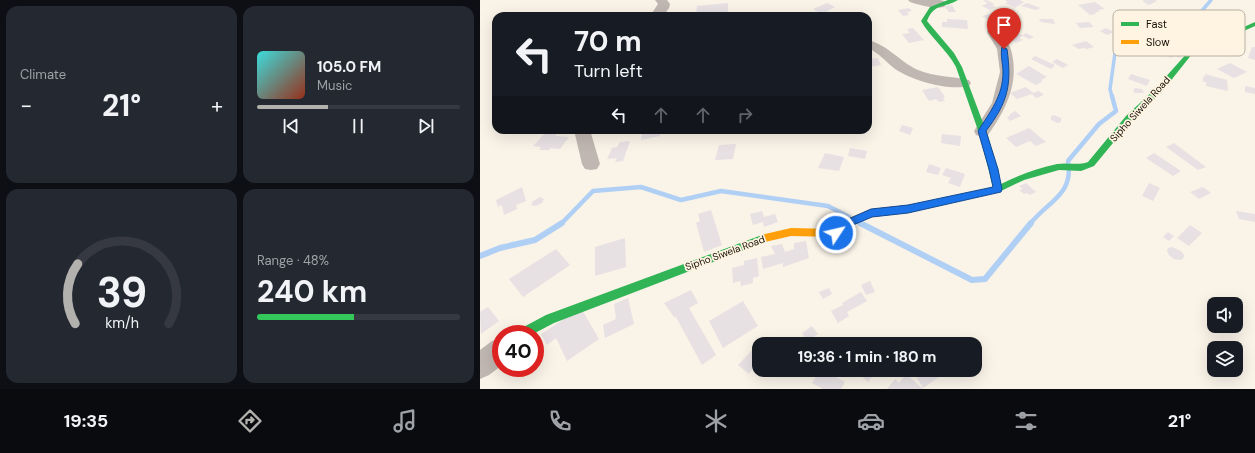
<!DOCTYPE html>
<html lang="en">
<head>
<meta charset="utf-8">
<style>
	:root { --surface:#171b24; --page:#242831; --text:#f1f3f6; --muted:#9ea1a6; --line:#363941; --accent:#b2b1ae }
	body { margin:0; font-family:"DM Sans",sans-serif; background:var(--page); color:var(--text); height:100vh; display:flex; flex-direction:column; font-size:15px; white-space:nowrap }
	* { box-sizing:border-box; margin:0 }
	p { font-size:13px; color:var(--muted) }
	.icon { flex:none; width:22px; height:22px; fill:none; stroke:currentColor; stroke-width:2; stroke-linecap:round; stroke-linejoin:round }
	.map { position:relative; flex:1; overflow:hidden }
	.panel { display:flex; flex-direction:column; gap:6px; padding:6px; background:#0d0f14; width:480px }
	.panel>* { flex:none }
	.top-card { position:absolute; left:12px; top:12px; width:380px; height:122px; border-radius:12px; box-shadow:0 4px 16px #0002; background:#171b24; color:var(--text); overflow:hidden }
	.controls { position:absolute; left:727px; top:297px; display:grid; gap:8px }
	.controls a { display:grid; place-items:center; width:36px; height:36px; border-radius:8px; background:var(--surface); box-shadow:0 4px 16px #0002; font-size:20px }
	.speed { position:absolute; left:12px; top:325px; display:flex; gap:8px; font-size:20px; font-weight:700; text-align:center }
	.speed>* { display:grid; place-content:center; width:52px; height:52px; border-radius:50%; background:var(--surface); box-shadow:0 4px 16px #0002; line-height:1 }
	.speed .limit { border:6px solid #d22; background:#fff; color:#111 }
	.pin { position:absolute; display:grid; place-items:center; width:34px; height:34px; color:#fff; margin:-41px -17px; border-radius:50% 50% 50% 0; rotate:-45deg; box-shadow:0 0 4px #0007 }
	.pin .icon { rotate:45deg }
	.me { position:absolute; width:44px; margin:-22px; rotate:55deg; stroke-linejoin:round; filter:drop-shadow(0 0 3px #0008) }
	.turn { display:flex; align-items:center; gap:14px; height:84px; padding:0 16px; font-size:18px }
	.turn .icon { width:52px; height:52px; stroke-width:2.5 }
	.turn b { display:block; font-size:28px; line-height:34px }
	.lanes { display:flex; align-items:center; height:38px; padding:0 16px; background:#0003; justify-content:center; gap:20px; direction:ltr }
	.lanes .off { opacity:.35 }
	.big { font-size:30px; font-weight:700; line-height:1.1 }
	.panel .card { flex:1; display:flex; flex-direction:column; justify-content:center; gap:6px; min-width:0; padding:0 14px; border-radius:12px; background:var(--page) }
	.panel .dial { align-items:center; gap:0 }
	.dial svg { height:104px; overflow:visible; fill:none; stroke:var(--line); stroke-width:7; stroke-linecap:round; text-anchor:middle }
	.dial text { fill:var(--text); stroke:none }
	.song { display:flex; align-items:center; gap:12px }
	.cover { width:48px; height:48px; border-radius:6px; background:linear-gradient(135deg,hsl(180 70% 55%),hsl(10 70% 35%)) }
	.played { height:4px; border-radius:2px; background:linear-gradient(90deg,var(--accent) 35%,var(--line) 35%) }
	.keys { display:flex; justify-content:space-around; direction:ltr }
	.heat { display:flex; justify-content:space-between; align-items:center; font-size:22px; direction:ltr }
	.charge { height:6px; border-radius:3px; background:linear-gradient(90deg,#34c759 48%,var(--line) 0) }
	.panel .tiles { flex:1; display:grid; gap:6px; grid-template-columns:repeat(2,1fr) }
	.trip { position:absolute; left:272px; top:337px; width:230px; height:40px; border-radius:12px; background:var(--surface); box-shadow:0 4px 16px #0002; font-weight:700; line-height:40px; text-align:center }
	.menu { display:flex; height:64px; justify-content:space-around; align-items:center; background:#090b0e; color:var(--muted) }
	.menu .icon { width:28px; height:28px }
	.menu .current { color:var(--accent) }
	.menu b { font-size:18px; color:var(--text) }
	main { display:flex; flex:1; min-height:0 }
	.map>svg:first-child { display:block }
</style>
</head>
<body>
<main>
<section class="panel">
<div class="tiles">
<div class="card"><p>Climate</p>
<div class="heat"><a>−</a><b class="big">21°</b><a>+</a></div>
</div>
<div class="card">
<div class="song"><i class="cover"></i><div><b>105.0 FM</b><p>Music</p></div></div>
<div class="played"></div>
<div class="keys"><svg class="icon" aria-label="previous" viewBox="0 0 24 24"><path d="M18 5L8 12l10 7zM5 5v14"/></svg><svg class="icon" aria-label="pause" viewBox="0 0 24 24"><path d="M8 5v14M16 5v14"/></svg><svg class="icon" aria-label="next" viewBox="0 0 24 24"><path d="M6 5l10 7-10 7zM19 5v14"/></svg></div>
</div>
<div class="card dial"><svg viewBox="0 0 100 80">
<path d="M14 69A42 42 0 1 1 86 69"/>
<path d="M14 69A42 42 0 0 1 16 23" stroke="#b2b1ae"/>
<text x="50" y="56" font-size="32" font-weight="700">39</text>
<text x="50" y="72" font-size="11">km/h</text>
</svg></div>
<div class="card"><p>Range · 48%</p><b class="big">240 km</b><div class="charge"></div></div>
</div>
</section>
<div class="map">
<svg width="775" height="389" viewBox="0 0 775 389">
	<rect width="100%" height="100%" fill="#f9f3e8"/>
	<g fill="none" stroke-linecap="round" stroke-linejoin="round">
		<path stroke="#b0cff5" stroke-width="3.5" d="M632,97L630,89L635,53L715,19L731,0"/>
		<path stroke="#b0cff5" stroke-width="4.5" d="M81,224L113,191L161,187L201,200L241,191L348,206L369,217
			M550,224C568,201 594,195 588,161L619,124L636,111L632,96"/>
		<path stroke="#b0cff5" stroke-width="6" d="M380,223L492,280L505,279L551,223
			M0,256L20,248L55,240L82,223"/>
	</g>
	<path fill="#e7e1e3" d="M506,0L515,4L512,5L516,7L510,10L502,6L508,3L503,1Z
		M525,0H540L544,2L535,8L525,3L528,2Z
		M665,0H675L677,1L669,5L662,1Z
		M615,2L625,9L618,10L620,12H615L616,14L610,15L598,5Z
		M248,3V13L216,15L217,6Z
		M347,3L355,7L342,14L333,9Z
		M547,3L560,8L556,10L541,6Z
		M472,5L476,12H469L464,6Z
		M429,8L432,11L427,12L429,15L423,16L418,10Z
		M515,12L522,17H524L529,20L519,24L521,25L517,26L502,16Z
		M467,19L487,20L488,29L462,27V22H467Z
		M559,19H573L575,24L561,22Z
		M609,22L614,27L600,28L596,23Z
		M433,28L444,40L429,43L422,34L430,33L427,29Z
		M626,28L634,32L627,35L620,31Z
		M536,33L543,35L546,33L554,37L549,39L543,36L539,38L543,40L536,43L530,39L536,37L535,34Z
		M606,41L614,47L607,49L604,48L598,49L592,45Z
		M772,47H775V60L768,58Z
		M692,49L705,55L699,58L695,56L691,58L682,54Z
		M555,56L575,65L571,69L551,59Z
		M398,58L401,65L388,67V59Z
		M577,59L588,65L583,68L572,62Z
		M750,63L767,72L754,78L737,69Z
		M549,66L567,77L561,80L563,81L556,85L536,74Z
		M651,74L670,80L667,86L648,79Z
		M725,74L747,80L748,91L726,86V82H723V76L725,77Z
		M765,86L775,88V94L765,92Z
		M458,87L465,97L463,98L465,101L459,102L456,99L449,101L442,90Z
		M546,87L553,93L559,91L564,95L556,98L552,94L537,99L530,93Z
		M655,88L662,89L664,93H655L653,91Z
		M535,111L541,116L530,121L527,117L530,116L529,115Z
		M574,115L581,118V122L577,123L571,120V116Z
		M422,125L433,128L430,135L419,131Z
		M549,128L566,142L556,146L550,141L536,147L526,138Z
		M179,130H180V136L161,140L162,133Z
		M67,131L78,132L75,136L89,137L80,149L71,148L69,150H59L61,147L53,146Z
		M462,134L481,136L480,146L461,143Z
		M150,141L143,161L135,162L137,158L127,159L132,148L137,147L140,142Z
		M694,143L726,167L718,170L686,147Z
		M256,144L253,159L235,160L239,145Z
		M370,148L387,151L385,159L368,156Z
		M345,153L364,157L359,171L338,168Z
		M674,153L701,171L693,176L666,158Z
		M449,164L461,168L458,175L446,172Z
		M466,168L485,174L480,187L468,183L471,178L462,175Z
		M546,183L556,192L550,195L547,193L544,194L539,190L543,189L539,186Z
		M669,183L680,188L673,201L662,196Z
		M42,187L46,201L36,205L37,209L24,215L22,205L18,207L16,200Z
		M723,187L731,193L719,199L710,192Z
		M60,197L64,199L62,203L56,206L51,205L53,201Z
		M231,210L242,245L224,252L216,223L220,221L218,214Z
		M282,211L284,217L295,214L298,222L284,227L283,222L273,225L270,214Z
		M756,211L775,214V222L759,219Z
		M710,225L722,233L709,246L697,238Z
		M688,232L694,236L689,241L683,237Z
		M145,238L146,267L115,276V247Z
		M326,241L329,258L303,267V263L283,269L281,257L295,254L291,246L302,244L305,252L314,249V243Z
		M692,247L701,251L704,255L703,259L699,260L694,259L689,255L687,251L688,248Z
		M76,249L90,265L43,297L29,279Z
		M277,258L279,276L273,278V283L261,286L260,281L253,283L252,268L264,265V261Z
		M390,281L395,292L386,295L381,285Z
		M349,288L352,294L343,299L339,292Z
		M211,290L218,303L209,308L236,355L222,365L196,317H194L184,303Z
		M381,292L387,301L367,312L369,316L358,323L351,311L363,305L362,303Z
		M148,298L154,324L125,338L123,325L136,319L134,304Z
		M263,301L278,326L243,348L229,321Z
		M8,307L19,321L1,334L0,312Z
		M101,308L119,339L87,361L76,338L67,345L61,334Z
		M332,326L338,334L327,341L322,333Z
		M275,347L279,350V370H285L282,374L274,367L269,374L258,365Z
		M340,370H344L365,382L361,389H343L332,383Z
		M382,370H397L388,382L379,374Z
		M441,370H455L459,377L443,388L435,374Z
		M426,374L443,389H407L415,379L419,383Z"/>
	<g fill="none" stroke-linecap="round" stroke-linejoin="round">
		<path fill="#c1b7b2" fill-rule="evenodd" d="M175,0H187L190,4L189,8L183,16H170L178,4Z
			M428,0H460L464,1L466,4L464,7C453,9 440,5 430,2Z
			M513,28L518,29C522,35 529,43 531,50C540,82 526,110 508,135L502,137L496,135L494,131L512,103L520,72L517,49L507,32L508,29Z
			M388,40C408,45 420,62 438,70C455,77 472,76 489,80L491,83L489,86C468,91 433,81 415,69C406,62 399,53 388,48Z
			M94,130H110L120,164L117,169L111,170L105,169L102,164Z
			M21,338V366L9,375L0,379V350L12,341Z"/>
		<path fill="#30b455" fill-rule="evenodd" d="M468,0H478C465,8 454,3 447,21L474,53L482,67L508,136L521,184C539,175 558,168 577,164C588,162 597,166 608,162L646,116L675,89L708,52L775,22V26L712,54L681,93L652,120L614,166L601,171L579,170L544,180L521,191L509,194L505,191L506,189L513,187L500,136L476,67C467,50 451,38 441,21L450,7Z
			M285,234L288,235L290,238L288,241L74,323L53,334H36L38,330L66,315Z"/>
		<path fill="#ff9f0a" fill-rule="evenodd" d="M509,188L512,189L513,191L512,193L428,213L392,217L373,225L356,237L311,236L285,242L282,241L280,238L282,235L285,234L311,228L354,229L367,219L391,209L428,205Z"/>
	</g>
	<path fill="#1a73e8" stroke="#114b97" d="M522,47L527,49C532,85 528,102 506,131L518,169L522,189L521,192L428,213L392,217L373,225L359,236H352L351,233L352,230L366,220L391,209L428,205L513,187L509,169L498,131C510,112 523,96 523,72C523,64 520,55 522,47Z"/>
	<g text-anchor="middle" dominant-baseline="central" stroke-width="3.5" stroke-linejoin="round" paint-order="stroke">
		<g font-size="10" fill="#171107" stroke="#fff4e2">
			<text transform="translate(660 109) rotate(-48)">Sipho Siwela Road</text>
			<text transform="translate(245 253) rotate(-20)">Sipho Siwela Road</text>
		</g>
	</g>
	<rect x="633" y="10" width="132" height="46" rx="6" fill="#fff4e2" stroke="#b9b0a0" stroke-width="1"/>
	<rect x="641" y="22" width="18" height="4" fill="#30b455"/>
	<rect x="641" y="40" width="18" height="4" fill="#ff9f0a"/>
	<g font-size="11" fill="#171107">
		<text x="666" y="28">Fast</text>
		<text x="666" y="46">Slow</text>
	</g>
</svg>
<div class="controls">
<a><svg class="icon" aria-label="sound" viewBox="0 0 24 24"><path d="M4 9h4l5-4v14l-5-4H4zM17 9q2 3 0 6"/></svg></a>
<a><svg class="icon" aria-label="layers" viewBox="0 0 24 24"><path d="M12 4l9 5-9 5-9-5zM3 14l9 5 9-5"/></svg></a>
</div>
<div class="speed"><div class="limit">40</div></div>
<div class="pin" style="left:524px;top:49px;background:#d93025"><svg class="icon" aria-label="arrive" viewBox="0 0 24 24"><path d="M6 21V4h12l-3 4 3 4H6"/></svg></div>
<svg class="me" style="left:356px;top:233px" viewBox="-20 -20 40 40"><circle r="17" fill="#1a73e8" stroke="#fff" stroke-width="3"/><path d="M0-11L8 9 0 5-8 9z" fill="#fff"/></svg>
<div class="trip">19:36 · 1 min · 180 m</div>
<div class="top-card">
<div class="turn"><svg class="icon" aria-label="left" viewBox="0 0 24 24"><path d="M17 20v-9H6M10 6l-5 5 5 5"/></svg><div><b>70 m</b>Turn left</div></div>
<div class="lanes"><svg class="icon" aria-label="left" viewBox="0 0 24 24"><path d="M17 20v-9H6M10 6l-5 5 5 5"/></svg><svg class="icon off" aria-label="ahead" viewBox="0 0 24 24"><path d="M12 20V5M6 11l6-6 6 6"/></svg><svg class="icon off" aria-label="ahead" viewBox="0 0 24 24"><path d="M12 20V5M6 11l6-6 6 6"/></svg><svg class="icon off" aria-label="right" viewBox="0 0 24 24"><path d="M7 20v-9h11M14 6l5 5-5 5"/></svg></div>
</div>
</div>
</main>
<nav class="menu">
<b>19:35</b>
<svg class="icon current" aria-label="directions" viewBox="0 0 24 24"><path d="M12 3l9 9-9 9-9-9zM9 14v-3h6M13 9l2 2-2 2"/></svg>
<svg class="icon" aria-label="music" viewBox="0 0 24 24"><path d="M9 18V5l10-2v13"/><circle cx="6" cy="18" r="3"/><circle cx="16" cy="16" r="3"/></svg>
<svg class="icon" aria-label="phone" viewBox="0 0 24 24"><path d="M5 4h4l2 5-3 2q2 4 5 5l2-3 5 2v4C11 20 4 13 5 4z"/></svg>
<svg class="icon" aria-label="climate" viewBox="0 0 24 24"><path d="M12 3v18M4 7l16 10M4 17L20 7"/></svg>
<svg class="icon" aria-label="car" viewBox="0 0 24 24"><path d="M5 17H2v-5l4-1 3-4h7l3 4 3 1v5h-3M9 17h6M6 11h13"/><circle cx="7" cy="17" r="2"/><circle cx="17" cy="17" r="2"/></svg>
<svg class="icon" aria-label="filters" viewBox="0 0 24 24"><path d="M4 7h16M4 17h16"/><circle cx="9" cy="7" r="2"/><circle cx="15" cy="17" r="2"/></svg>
<b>21°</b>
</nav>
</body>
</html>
